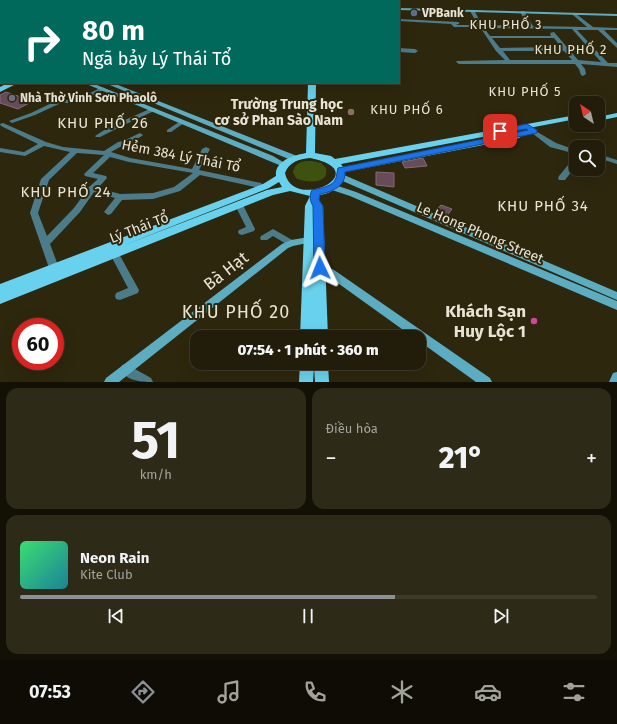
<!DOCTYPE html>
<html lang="vi">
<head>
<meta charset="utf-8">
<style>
	:root { --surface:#221d0a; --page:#2e2a18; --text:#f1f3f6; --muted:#a2a29c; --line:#3f3b2b; --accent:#8c9099 }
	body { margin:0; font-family:"Fira Sans",sans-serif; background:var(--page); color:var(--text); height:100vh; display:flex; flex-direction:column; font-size:15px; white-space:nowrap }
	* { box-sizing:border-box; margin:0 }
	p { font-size:13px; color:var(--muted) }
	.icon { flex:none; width:22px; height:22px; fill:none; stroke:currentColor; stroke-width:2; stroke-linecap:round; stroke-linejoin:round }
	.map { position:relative; height:382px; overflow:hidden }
	.drawer { display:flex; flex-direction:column; gap:6px; padding:6px; background:#131006; flex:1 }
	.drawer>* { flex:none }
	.banner { position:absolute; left:0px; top:0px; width:400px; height:84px; box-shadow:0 4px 16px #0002,0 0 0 1px var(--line); background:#00695c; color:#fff; overflow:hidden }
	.needle { width:26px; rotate:325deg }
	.tools { position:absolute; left:569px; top:96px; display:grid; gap:8px }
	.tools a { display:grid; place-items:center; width:36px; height:36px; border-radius:8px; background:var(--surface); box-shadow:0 4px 16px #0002,0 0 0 1px var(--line); font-size:20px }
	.speed { position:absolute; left:12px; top:318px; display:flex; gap:8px; font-size:20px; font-weight:700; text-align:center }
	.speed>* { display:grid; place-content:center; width:52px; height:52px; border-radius:50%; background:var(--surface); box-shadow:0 4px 16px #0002,0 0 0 1px var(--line); line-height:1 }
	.speed .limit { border:6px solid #d22; background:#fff; color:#111 }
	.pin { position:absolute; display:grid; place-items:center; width:34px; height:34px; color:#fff; margin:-17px; border-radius:8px; box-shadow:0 2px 6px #0006 }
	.me { position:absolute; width:44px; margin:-22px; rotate:358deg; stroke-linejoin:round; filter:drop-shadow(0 0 3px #0008) }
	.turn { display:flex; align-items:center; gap:14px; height:84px; padding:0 16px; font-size:18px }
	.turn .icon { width:52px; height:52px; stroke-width:2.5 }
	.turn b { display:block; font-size:28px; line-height:34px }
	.big { font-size:30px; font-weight:800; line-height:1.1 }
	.drawer .widget { flex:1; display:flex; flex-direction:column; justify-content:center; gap:6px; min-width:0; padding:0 14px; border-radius:12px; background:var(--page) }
	.drawer .dial { align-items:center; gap:0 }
	.dial b { font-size:52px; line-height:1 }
	.song { display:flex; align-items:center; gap:12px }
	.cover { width:48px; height:48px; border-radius:6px; background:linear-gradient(135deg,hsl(140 70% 55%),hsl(190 70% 35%)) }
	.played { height:4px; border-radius:2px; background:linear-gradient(90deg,var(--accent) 65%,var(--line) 65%) }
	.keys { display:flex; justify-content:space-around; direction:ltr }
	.heat { display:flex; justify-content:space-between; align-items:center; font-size:22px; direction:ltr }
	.drawer .tiles { flex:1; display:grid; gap:6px; grid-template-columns:1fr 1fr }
	.widget:last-child { grid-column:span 2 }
	.trip { position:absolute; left:190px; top:330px; width:236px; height:40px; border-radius:12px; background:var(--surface); box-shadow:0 4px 16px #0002,0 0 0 1px var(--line); font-weight:800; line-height:40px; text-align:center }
	.menu { display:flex; height:64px; justify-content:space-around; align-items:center; background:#0e0c04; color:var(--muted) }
	.menu .icon { width:28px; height:28px }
	.menu .active { color:var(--accent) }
	.menu b { font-size:18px; color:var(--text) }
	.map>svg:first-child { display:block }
</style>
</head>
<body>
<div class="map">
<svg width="617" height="382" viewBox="0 0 617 382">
	<rect width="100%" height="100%" fill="#2d270d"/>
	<path fill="#3e520f" d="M0,0H158L1,1L0,33Z
		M312,161L321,163L326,168C330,185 305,183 296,178L293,172C295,162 303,161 312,161Z"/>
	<path fill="#664b58" stroke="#866977" d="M6,92L33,101L18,109L0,103V95Z
		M423,158L427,166L405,168L402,162Z
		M376,172L394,173V187L376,185Z
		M441,205L452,209L446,217L434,212Z"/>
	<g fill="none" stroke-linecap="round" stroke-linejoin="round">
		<path fill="#4c7c89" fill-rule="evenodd" d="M472,10H474L482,25L528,26L520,12L522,11H524L533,26L587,27L573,15V14L575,13L593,27L617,28V30H604L617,43V48L598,30H577L608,63H617V67L581,64L585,69L586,74L583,76L581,75L579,69L575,64H459L456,62L457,61L505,60L496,51L480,27H454L451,24L399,21V19L458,22L460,23L456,25H478L470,11ZM484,28L572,29L601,62L578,60L554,32L550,33L551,36H490ZM492,38H554L561,47L500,48ZM503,51H564L572,60H510Z
			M399,48L415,49L418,51L415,53L399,52Z
			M102,87L105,89L104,90L88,98L83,103H61L35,115L12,123L9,121L31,113L58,100H79L84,96Z
			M152,108L154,109V111L120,127L100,137H96L95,136L109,127Z
			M182,120L185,122L184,123L171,132H167V130Z
			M3,123L46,142L63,147L104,151L118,142L123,141L140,133L143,135L142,136C132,142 121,146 111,152L130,158L192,169L202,149L206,147L210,149L199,170L261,183L265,188L261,191L255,187L200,175L180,191L153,199L122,200L111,214L108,215L104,212L115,198L94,192L80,212L50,244L59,268L57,271L54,272L51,271L49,268L30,213L41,179L70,152L44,146L25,156L0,152V148L24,152L38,144L1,126L0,124ZM77,153L104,155L84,174L85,176L98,179L89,187L74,208L47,236L38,213L49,180ZM110,157L129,162L193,173L174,187L153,193L120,194L98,188L107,178L106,176L93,173Z
			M534,130L556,143L576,150V154L550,147L532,133L531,132L532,131Z
			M598,154L617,160V164L598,158Z
			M573,159H576V166L565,180H559L558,178L559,176Z
			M239,202L243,205L255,229L254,231L242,235L239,234L238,232L239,230L246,227L235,205Z
			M273,229L294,241L296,243L294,245H288L273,236L267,240H261L260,238L261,236Z
			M115,251L118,252L139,290L138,293L120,300L116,299L115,296L116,293L128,288L110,254L112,252Z
			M194,339H197V349L190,347L189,344L190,341Z
			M126,364L151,378L153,382C141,382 126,381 120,369L122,365Z"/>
		<path fill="#5dadc2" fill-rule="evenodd" d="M399,8L617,14V16L399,10Z
			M0,51H1V55H0Z
			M0,56L1,57V61L0,60Z
			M84,83H92L273,156L288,165L284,167L267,160Z
			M105,83H113L297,156L298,158L294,160H291Z
			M527,124L536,131L537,132L536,133H532L524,126Z
			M338,175H344L617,292V300L338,179L337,177Z
			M332,184L356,192L617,301V310L350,196L329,189L328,187L329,185Z
			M309,237L312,238L313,240L312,242L293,246L288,248L119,382H104L106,378L282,244L291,240Z
			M320,264L334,270L490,378L492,382H476L419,341V337H413L328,276L317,271L315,268L317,265Z
			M617,372V382H609L613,373Z"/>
		<path fill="#68d2ee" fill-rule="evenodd" d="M167,0H174L166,1Z
			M325,0H331V1H325Z
			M8,83H18L0,92V87Z
			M308,83H316L315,153L331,156L335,159L576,115V119L341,164L343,167L519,132L523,135L519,138L345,172C343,185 333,193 320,195L319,200L323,206L328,337H314V317V337H300L305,206L310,196L290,191L273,195L0,304V284L263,184L276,176C274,161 294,155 306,153ZM310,158C377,171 293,213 285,173C289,162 299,159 310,158ZM279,182L282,187L267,190L122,246L269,188Z
			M617,113V117L598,121V117Z
			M300,363H328L329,382H315L314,366L313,382H299Z"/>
	</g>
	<path fill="#1a73e8" stroke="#114b97" d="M527,124L537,130V133L345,172C346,186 332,192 320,194L319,200L323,206L325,268L323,271L320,272L316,271L314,268L313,206C310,201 309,196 312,190C320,188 333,187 336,178C337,175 337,171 338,168L528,130L526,129L500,134L496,131L500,129Z"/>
	<circle fill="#5c6f8a" stroke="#2d270d" stroke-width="1.5" cx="414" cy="13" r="4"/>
	<circle fill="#6b7280" stroke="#2d270d" stroke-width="1.5" cx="12" cy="98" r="4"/>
	<circle fill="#8d6e63" stroke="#2d270d" stroke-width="1.5" cx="351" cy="112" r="4"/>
	<circle fill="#d1479c" stroke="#2d270d" stroke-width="1.5" cx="534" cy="321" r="4"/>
	<g text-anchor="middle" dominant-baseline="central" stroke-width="4" stroke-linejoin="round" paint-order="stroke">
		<g font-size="12" font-weight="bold" fill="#e8e4d5" stroke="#2d270d" text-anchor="start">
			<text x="422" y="13">VPBank</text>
			<text x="20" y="98">Nhà Thờ Vinh Sơn Phaolô</text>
		</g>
		<g font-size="13" letter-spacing="1" fill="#e8e4d5" stroke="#2d270d">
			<text x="506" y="24">KHU PHỐ 3</text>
			<text x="571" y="49">KHU PHỐ 2</text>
			<text x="525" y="91">KHU PHỐ 5</text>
			<text x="407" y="109">KHU PHỐ 6</text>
		</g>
		<g font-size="14" font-weight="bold" fill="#e8e4d5" stroke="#2d270d" text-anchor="end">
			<text x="343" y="104">Trường Trung học<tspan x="343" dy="16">cơ sở Phan Sào Nam</tspan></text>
		</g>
		<g font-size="14" fill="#e8e4d5" stroke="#2d270d">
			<text transform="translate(181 156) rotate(11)">Hẻm 384 Lý Thái Tổ</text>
			<text transform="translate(139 228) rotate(-21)">Lý Thái Tổ</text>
			<text transform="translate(480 233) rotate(23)">Le Hong Phong Street</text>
		</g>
		<g font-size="15" letter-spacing="1" fill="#e8e4d5" stroke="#2d270d">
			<text x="103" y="123">KHU PHỐ 26</text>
			<text x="66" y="192">KHU PHỐ 24</text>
			<text x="543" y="206">KHU PHỐ 34</text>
		</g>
		<g font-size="17" fill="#e8e4d5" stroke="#2d270d">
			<text transform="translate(226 271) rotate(-38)">Bà Hạt</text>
		</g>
		<g font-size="17" font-weight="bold" fill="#e8e4d5" stroke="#2d270d" text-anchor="end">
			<text x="526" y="311">Khách Sạn<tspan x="526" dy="20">Huy Lộc 1</tspan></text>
		</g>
		<g font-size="18" letter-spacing="1" fill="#e8e4d5" stroke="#2d270d">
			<text x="236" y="312">KHU PHỐ 20</text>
		</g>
	</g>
</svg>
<div class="tools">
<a><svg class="needle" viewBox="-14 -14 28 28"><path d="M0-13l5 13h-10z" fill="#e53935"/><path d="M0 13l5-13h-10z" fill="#a2a29c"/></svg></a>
<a><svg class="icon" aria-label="search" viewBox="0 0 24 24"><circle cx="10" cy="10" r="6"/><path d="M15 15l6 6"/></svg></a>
</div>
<div class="speed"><div class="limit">60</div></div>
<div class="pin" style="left:500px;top:131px;background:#d93025"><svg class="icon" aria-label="arrive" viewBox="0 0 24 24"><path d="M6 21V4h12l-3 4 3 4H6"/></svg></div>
<svg class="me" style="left:320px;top:268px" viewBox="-20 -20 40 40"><path d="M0-17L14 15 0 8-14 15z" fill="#1a73e8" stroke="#fff" stroke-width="4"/></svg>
<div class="trip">07:54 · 1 phút · 360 m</div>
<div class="banner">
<div class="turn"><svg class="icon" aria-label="right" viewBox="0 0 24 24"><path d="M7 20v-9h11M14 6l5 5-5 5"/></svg><div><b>80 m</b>Ngã bảy Lý Thái Tổ</div></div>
</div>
</div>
<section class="drawer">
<div class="tiles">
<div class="widget dial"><b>51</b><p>km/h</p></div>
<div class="widget"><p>Điều hòa</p>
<div class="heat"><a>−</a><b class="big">21°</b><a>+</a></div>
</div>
<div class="widget">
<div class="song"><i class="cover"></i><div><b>Neon Rain</b><p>Kite Club</p></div></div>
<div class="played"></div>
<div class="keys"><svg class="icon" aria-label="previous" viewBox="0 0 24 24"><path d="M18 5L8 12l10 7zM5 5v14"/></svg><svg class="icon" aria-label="pause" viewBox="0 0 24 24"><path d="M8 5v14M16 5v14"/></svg><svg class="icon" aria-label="next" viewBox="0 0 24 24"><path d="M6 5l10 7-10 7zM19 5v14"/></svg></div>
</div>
</div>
</section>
<nav class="menu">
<b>07:53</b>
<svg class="icon active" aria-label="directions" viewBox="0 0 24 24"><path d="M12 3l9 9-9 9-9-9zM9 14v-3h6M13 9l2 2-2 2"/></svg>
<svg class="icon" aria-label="music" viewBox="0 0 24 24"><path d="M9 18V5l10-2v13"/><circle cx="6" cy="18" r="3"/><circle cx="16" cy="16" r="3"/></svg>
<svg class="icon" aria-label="phone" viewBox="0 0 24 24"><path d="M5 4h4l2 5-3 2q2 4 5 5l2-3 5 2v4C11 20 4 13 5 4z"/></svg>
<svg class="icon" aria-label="climate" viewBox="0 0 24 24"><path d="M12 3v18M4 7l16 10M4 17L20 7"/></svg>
<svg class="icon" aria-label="car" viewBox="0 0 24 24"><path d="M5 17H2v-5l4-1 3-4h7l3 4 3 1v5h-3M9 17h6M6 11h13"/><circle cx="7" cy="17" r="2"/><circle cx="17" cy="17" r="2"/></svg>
<svg class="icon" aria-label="filters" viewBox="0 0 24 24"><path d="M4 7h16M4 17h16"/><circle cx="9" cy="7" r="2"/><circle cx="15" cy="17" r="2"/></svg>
</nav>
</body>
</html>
